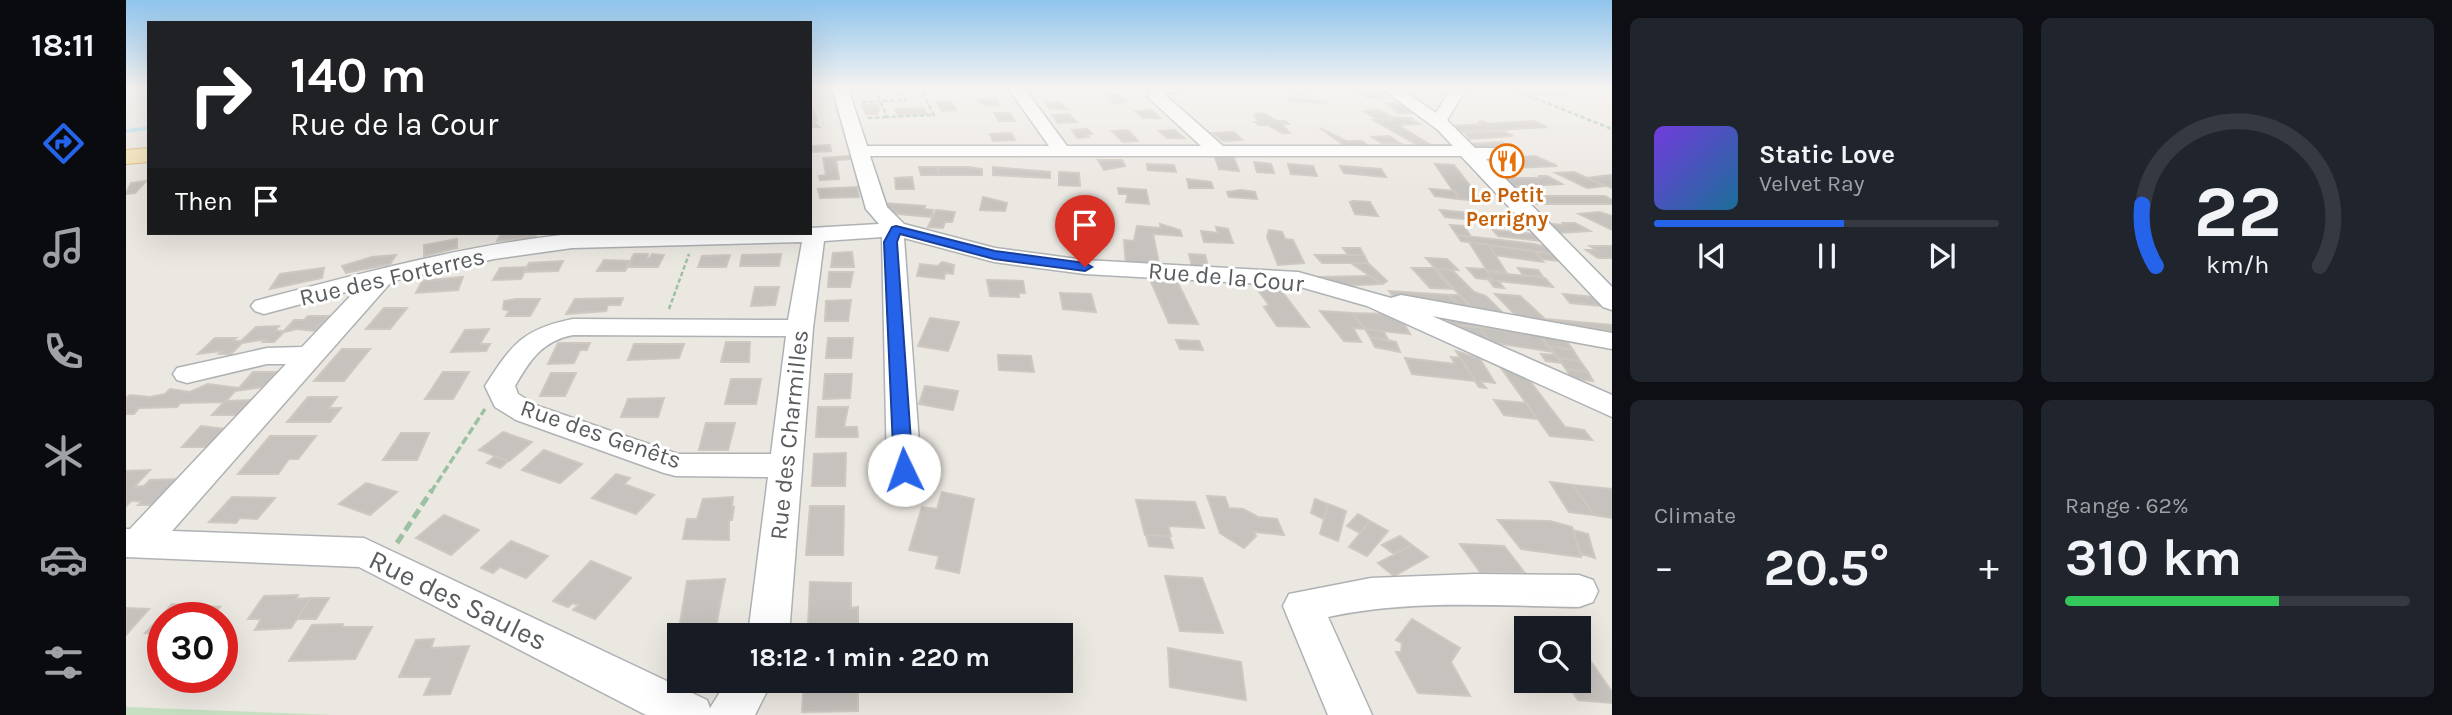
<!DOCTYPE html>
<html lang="en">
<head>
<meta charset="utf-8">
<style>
	:root { --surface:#171b24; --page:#20242c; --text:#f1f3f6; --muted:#9ea1a6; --line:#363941; --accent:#2563eb }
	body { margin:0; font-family:Karla,sans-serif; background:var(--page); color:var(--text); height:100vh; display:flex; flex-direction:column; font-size:26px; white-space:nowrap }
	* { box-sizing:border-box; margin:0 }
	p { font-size:23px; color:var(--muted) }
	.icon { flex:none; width:38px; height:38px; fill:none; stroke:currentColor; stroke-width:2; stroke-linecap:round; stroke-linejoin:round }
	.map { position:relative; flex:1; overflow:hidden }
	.details { display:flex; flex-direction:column; gap:18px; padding:18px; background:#0d0f14; width:840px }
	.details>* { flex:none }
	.banner { position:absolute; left:21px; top:21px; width:665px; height:214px; border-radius:0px; box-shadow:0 7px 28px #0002; background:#202124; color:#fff; overflow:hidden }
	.controls { position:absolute; left:1388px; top:616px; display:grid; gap:14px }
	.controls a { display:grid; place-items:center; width:77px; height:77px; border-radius:0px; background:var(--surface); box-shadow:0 7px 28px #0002; font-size:35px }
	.speed { position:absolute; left:21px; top:602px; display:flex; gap:14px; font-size:35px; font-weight:700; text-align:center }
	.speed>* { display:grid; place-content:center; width:91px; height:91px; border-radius:50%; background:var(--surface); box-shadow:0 7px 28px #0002; line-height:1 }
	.speed .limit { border:10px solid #d22; background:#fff; color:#111 }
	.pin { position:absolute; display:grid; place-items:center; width:60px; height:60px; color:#fff; margin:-72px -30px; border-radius:50% 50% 50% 0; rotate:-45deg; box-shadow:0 0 7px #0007 }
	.pin .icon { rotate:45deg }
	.me { position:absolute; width:77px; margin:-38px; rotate:357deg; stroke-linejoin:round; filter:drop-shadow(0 0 5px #0008) }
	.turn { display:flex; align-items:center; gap:24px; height:147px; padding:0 28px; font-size:32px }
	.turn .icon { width:91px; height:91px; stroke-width:2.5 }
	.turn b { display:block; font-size:49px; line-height:60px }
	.then { display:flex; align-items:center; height:66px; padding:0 28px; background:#0003; gap:14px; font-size:26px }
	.big { font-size:52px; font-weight:700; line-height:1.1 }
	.details .card { flex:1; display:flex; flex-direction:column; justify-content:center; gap:10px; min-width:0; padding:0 24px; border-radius:10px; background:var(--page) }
	.details .dial { align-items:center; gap:0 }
	.dial svg { height:182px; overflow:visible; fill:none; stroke:var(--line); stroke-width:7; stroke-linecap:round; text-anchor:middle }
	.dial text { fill:var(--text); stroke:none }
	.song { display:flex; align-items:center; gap:21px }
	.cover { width:84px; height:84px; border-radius:10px; background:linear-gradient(135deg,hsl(260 70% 55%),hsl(200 70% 35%)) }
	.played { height:7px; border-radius:4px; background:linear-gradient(90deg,var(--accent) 55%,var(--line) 55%) }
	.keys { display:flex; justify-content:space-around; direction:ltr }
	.heat { display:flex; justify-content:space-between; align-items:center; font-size:38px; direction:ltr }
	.charge { height:10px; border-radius:5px; background:linear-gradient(90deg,#34c759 62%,var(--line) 0) }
	.details .tiles { flex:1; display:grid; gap:18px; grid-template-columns:repeat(2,1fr) }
	.trip { position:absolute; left:541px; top:623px; width:406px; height:70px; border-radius:0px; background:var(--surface); box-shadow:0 7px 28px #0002; font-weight:700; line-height:70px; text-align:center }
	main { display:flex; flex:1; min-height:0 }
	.tabs { display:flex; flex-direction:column; width:126px; justify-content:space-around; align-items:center; background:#090b0e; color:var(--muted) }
	.tabs .icon { width:49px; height:49px }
	.tabs .active { color:var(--accent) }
	.tabs b { font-size:32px; color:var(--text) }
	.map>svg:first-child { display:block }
</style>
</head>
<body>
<main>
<nav class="tabs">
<b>18:11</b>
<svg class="icon active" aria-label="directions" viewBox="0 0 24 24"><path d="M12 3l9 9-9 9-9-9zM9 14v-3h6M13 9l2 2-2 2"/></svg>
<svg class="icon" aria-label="music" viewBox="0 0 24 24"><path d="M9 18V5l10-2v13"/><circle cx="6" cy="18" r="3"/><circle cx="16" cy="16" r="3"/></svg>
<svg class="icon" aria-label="phone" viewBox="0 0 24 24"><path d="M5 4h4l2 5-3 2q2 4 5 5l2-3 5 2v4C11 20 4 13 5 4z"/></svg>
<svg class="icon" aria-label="climate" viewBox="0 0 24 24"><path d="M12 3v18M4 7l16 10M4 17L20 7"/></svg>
<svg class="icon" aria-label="car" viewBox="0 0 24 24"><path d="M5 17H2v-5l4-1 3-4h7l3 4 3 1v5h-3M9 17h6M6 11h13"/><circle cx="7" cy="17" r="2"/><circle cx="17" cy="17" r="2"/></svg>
<svg class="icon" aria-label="filters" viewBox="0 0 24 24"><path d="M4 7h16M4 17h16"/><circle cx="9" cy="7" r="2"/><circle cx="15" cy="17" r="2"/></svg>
</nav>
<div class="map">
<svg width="1486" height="715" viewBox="0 0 1486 715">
	<rect width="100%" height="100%" fill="#ebe7e1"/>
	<path fill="#c5dfc0" d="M0,707L208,715H0Z"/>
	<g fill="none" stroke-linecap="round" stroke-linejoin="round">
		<path stroke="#a9ddf3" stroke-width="3.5" d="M0,131L23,128"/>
	</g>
	<path fill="#c6c2be" stroke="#cec8c1" stroke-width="2" d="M1228,90H1243L1257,98H1242Z
		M1424,90L1439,95H1412L1401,91Z
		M980,95H993L1000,101L987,104Z
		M1163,97L1199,102L1202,103L1163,101Z
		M871,99L874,106H861L850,100Z
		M825,101L830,110L816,111L810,102Z
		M684,102L691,120L688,122L693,127H684Z
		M919,102H933L942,109H924Z
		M1259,103H1272L1287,113H1272Z
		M751,104L753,111L751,114H740L736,105Z
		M797,108L801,114L772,115L769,109Z
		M1026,110L1034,118H1017L1009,111Z
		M1253,110L1266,117L1288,119H1251L1237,111Z
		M868,113H884L889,121H873Z
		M1137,113L1151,121H1159L1163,124H1155L1164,133H1156L1142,125H1133L1129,122H1137L1131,120L1128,114Z
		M943,114L950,122L932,123L926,115Z
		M1284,119L1293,124L1272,125L1305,145H1323L1326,149L1297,148L1247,120Z
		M1356,121L1372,129L1331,132L1325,126L1357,124L1353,122Z
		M1407,121L1421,127L1375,130L1361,124Z
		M1194,128L1220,141H1236L1245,148H1222Z
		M961,129L966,134L961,135L963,137L951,138L946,130Z
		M1002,130L1012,141L997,142L986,131Z
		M1049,130L1058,138H1041L1033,131Z
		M1376,131L1387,136L1344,139L1339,133Z
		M1108,132L1116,140L1098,141L1087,133Z
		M885,133L889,140L867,141L864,134Z
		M1263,136L1274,143H1256L1246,137Z
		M1375,142L1385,147L1348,149L1343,144Z
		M704,145L705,151L686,152L685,146Z
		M1088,155H1107L1113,171L1093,169Z
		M724,156L725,159L710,160L713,179L694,180L693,176L700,175L697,158Z
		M1409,156L1431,166L1385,168L1367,159Z
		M972,160H996L999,166L978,170Z
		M1128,162L1145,164L1148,173L1131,172Z
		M1021,164L1048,165L1050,172L1022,170Z
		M1162,164L1187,166L1191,176L1165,174Z
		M1309,164L1328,165L1356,201L1333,199Z
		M1214,166L1255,169L1260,177L1218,173Z
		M793,167H811L813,175H795Z
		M811,167H842L856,169V175H813Z
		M867,167L924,172V178L867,175Z
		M933,172L953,173L954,186L933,185Z
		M1448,172L1461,178L1479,186L1461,188L1430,173Z
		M1486,175V188L1461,178L1476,176Z
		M1412,176H1421L1436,184L1386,187L1377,178H1416Z
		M786,177L788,189H770L769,178Z
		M1061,179L1085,182L1087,188H1063Z
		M20,181L9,193L0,194L5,183Z
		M731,187L733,197L694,198L692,189Z
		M992,188L1020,190L1023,204L1000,202L1002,194H993Z
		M1304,189L1329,191L1333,199L1309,196Z
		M1114,190L1129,192L1131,199L1103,197L1101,192Z
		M1394,196H1479L1486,200V204H1403Z
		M857,197L881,203L879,211L854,210Z
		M1227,201L1244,202L1252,216L1229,214L1224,202L1229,203Z
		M755,203L799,206L798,209L807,210L805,217L762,213Z
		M810,210L829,212L826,222H819L817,228L802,227Z
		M1314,210L1363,215L1368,222L1319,217Z
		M1473,212L1486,216V230L1453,214Z
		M1363,215L1393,219L1404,230L1371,226Z
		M1437,223H1449L1464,231L1431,233L1423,224L1439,225Z
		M1034,224L1054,230L1056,236L1027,234L1034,269L1000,265L998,240L1008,241L1011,226L1035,228Z
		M1324,225L1338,226L1345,237L1331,235Z
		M1090,227L1102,229L1107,243L1078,242L1075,231L1092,233Z
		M1143,230L1156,232L1159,239L1167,240L1178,263L1152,265L1141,237Z
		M1367,230L1408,234L1415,241L1372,236Z
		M375,233H411L409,237L371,241Z
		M1331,235L1408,244L1420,247L1427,254L1335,241Z
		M331,239V248L298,256V245Z
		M1343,242L1363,245L1380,272L1361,270Z
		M1363,245L1408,251L1417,262L1369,255Z
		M1464,246H1486V258H1472L1460,250H1470Z
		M1217,248H1234L1238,255H1222Z
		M1408,251L1427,254L1434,261L1415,259Z
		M726,252L728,267H705L707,253Z
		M508,254H522L521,258H524L526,254L538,255L532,267H501Z
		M655,254L653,266H614L616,255Z
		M1063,254L1079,255L1083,270L1066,266Z
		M270,255L264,264L220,273L216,266L246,257Z
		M604,255L600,267H572L576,256Z
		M1189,255H1238L1242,263H1196Z
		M1300,258L1321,259L1332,270L1310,269Z
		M478,260L505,261L499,271H471Z
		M437,261L432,271L398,272L403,263Z
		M816,262L828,265L827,274L819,273L818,279L791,276L794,264L812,266Z
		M1225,263H1242L1261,281L1256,284Z
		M401,267L395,279L367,280L374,268Z
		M198,268L196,278L144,289L154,274Z
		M1286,268H1307L1326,289L1304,288Z
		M1341,268L1359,269L1367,280L1350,278Z
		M1392,268L1412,270L1417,277L1397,275Z
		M1310,269L1326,270L1348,292L1360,296L1377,313L1349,312Z
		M703,272H727L724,287H702Z
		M1361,272L1419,278L1427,287L1372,281L1378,288L1368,287L1362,279L1367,280Z
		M1022,275H1048L1072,324L1043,323Z
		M1245,276L1256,284L1214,286L1195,283L1191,277Z
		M337,277L332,290L290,293L296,281Z
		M861,280L897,281L899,293H893V297L864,296Z
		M629,287H653L649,305L625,306Z
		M1131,289H1154L1183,327L1151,326L1138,307L1143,305Z
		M1263,291L1323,295L1336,309L1270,301Z
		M934,293L965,294L970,312L937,309Z
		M1369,294L1394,296L1419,319L1486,325V336L1398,324Z
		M1437,294L1468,297L1476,306L1444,303Z
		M1323,295H1334L1348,310L1336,309Z
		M497,298L494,305H482L480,311L440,314L449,299Z
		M390,299H414L404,316H380L383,311L377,309L378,301Z
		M725,300L722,321H699L700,301Z
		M258,308H281L264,329H240Z
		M1194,311L1226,313L1239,329L1227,328L1235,342L1218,341Z
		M1226,313L1259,314L1277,322L1284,334L1239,329Z
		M1316,314L1349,321L1354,327L1326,325Z
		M182,316H203L189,331L171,329L158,332L148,342H137L141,339L116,343L105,354H93L96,351L72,354L89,338H110L106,341H115L130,327L153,326L149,331H158L168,320H178Z
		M804,318L833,322L822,351L792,346Z
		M1321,325L1354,327L1364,342Z
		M1354,327L1413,335L1428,352L1370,343L1372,346L1364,342Z
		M363,329L354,344H364L360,351L325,352L339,330Z
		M1239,329L1257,331L1263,341L1244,337Z
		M1413,335L1441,342L1447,350L1421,346Z
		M1244,337L1270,342L1274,352L1249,347Z
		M702,338H727L725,358H700Z
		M1050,340L1073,341L1077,350L1054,349Z
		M600,342H624L623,362H595Z
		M432,343H464L461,350H454L448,363L422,364Z
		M508,344H558L553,358L502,360Z
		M1421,346L1447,350L1454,361L1432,358Z
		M216,349H244L218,381H188Z
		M1330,351L1354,359L1369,383L1354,381L1360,388L1353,387Z
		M1415,354L1430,355L1436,363L1420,361Z
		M872,355L905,356L908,372L873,370Z
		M1325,357L1335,358L1350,381L1286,374L1279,358L1329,364Z
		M1432,358L1454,361L1462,372L1440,369Z
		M1370,361L1397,372L1439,427L1458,430L1466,440L1424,436Z
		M1440,369L1462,372L1467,381L1446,378Z
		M127,372H151L137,387L109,391L100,401L125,400L112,415H86L98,402L54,403L51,407L13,408L8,414H0V398L4,395L24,397L39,394L44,389L64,392L82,384L113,388Z
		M317,372H343L327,399H299Z
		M425,373H450L439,396H414Z
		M699,374H726L724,398L697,399Z
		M605,379H635L630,404H599Z
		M799,386L832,391L827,410L793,404Z
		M182,397H211L203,408H215L204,422H161Z
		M538,398L532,417H495L502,399Z
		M1368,400L1400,403L1411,419L1378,415Z
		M692,407H722L718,427H731L732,437H690Z
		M580,423H609L602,450H573Z
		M75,426L99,429L83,447H56Z
		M377,432L406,442L383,461L353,450Z
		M275,433H303L291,460H257Z
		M144,436H190L172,459H163L152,474H112Z
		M418,450L456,464L434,483L396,470Z
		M720,453L719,486H686L688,454Z
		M369,456L382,461L374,468L361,463Z
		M24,470L8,487L18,486L24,480L53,479L29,505H12L16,501H5L0,506V471Z
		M490,474L504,478L498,484L528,495L510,514L466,498Z
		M1424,482L1447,485L1468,515L1443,512Z
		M240,483L271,492L244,515L213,504Z
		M1447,485L1486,489V518L1468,515Z
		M816,492L848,499L833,573L810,568L813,556L783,550L796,507L811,509Z
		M1081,496L1099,497L1103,508L1117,509L1132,517L1151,519L1158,535L1128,532L1130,536L1118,548L1094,533Z
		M106,497L149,498L131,519L114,518L110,523L83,522Z
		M607,497L606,507H608L606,520H603V540L557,539L561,519H571L577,499Z
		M1189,499L1202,504L1198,519L1185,513Z
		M1010,500L1069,502L1078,528L1042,526L1045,536L1019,535Z
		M1202,504L1220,511L1212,541L1194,534Z
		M684,506H718L717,555H680Z
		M1232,514L1244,521L1234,533L1221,526Z
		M318,515L353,530L325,555L290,538Z
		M1372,520L1424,521L1446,527L1455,557L1395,549Z
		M1244,521L1262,531L1241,556L1223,547Z
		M1447,530L1462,534L1469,558L1455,554Z
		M1020,535L1043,536L1047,548L1023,546Z
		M1274,536L1286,545L1268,554L1256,545Z
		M385,541L422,556L400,578L374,567L367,573L355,568Z
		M1334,544L1378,546L1399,573L1354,572Z
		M1286,545L1302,557L1268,576L1252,563Z
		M465,561L505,578L469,619L447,610L452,605L447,603L442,607L427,601Z
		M1039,576L1076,578L1097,633L1054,631Z
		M599,579L590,627L553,629L561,581Z
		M684,582L725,583V608L732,607V626H682Z
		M172,595L170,599L185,598L165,628L129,630L135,619H122L138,596Z
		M185,598H203L190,619H171Z
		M46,604L94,607L85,618H37V634L19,633Z
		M0,608L23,609L0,635Z
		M1286,619L1334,648L1325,662L1344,696L1292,693L1270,652H1275L1276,643L1270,640Z
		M217,624L216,627H246L229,659L163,661L186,625Z
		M308,639L305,648L343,646L324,694L298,695L306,677H273L290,640Z
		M1452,643L1486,692V703L1452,700L1439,681H1452Z
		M1042,648L1115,662L1120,700L1044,687Z
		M678,681H732V711L676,712Z"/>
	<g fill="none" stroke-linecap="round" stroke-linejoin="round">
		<defs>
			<path id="minor" d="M706,88H722L741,146H923L882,88H898L941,146H1075L1023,98V88H1058L1055,91L1038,94L1097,146H1327L1312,130L1255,88H1273L1310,113L1325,88H1341L1321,120L1349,148H1382L1385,152L1382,156L1360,159L1486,287V310L1477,307L1335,156H744L761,207L778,224L869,248L959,260L1172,272L1265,298L1275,295L1486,333V349L1306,316L1486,395V417L1241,306L1171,286L959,274L868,262L778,238L795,470L790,478L778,482L766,478L761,470L756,237L698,241L687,328L663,635H622L642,477L550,476L538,473L390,420L369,407L359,386C386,344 397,329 447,319L662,320L676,242L446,248L368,259L266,281L46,531L238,538L581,700L584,708L601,681H646L629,715H520L233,567L0,557V529H4L160,364H141L61,383L51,380L47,374L51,368L141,348L176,347L231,289L138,314L129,311L125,306L129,301C233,274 338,245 445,234C524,227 605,233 684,233V228L753,224L740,209ZM447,335L660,336L645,454H552L412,406L392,394L389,386C404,360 416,341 447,335Z
				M1167,88H1183L1184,89L1176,94Z
				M1349,574L1453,575L1467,580L1472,591L1467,602L1453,607C1370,606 1284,599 1202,617L1246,715H1202L1157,606L1163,594L1245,578Z"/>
			<path id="major" d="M23,148V162L0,164V150Z"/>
		</defs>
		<use href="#minor" stroke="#afb2b5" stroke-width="3"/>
		<use href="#major" stroke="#dead67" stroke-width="2"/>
		<path stroke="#9cc1a2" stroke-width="2.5" stroke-dasharray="4.5 2.5" stroke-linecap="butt" d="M1383,88L1486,129
			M734,92L750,91L761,117L808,115L794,88
			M736,102L780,100L774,88
			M742,118L761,117
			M543,309L563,254"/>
		<path stroke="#9cc1a2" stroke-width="3.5" stroke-dasharray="8 3.5" stroke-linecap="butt" d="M305,492L359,409"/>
		<path stroke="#9cc1a2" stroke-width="5" stroke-dasharray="10 5" stroke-linecap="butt" d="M271,543L306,490"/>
		<use href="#minor" fill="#fff" fill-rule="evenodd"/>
		<use href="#major" fill="#f4dfad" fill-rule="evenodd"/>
	</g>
	<linearGradient id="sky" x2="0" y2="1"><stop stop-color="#8fc4ec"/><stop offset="0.47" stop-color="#f6f4f2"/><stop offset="1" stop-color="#f6f4f2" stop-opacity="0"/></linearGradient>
	<rect width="1486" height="188" fill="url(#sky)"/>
	<path fill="#2563eb" stroke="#184099" stroke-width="2" d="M770,226L869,251L959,263L966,267L959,271L868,259L774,234L771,242L787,470L778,477L768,470L758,242L766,227Z"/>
	<defs>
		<symbol id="restaurant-ring" viewBox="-11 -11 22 22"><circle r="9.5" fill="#fff" stroke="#e8710a" stroke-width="1.5"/><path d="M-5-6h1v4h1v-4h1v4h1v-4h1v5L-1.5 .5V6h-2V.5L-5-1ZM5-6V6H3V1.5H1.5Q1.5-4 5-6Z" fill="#e8710a"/></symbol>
	</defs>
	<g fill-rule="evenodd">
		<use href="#restaurant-ring" x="1362" y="142" width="38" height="38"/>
	</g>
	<g text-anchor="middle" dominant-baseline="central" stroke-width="6" stroke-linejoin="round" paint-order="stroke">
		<g font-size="21" font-weight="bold" fill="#c56008" stroke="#fff">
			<text x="1381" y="195">Le Petit<tspan x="1381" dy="24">Perrigny</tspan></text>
		</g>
		<g font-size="24" fill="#5a5d60" stroke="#fff">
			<text transform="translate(266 277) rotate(-13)">Rue des Forterres</text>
			<text transform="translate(1100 277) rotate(5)">Rue de la Cour</text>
			<text transform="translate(475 434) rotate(19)">Rue des Genêts</text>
			<text transform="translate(663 435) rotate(-84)">Rue des Charmilles</text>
		</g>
		<g font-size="28" fill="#5a5d60" stroke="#fff">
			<text transform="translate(332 600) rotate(26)">Rue des Saules</text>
		</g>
	</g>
</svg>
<div class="controls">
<a><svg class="icon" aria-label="search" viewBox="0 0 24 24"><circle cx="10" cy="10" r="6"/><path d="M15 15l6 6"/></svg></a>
</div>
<div class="speed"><div class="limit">30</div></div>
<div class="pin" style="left:959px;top:267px;background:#d93025"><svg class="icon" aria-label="arrive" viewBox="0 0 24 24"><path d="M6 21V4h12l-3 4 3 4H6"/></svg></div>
<svg class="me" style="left:778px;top:470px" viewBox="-20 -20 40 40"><circle r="19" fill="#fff"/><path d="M0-13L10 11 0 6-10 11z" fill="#2563eb"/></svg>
<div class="trip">18:12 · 1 min · 220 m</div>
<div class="banner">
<div class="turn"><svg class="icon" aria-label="right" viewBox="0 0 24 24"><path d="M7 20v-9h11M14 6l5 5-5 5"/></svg><div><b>140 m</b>Rue de la Cour</div></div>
<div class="then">Then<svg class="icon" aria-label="arrive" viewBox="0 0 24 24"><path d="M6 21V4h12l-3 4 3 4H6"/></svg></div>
</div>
</div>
<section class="details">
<div class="tiles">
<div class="card">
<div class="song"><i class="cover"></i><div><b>Static Love</b><p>Velvet Ray</p></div></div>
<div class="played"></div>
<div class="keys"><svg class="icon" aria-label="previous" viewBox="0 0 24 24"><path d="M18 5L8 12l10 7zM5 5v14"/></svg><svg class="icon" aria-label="pause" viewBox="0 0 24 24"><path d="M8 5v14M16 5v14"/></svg><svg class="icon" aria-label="next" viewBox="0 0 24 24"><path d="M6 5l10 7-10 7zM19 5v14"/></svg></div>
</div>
<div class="card dial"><svg viewBox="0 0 100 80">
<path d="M14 69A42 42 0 1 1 86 69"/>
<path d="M14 69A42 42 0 0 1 8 42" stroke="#2563eb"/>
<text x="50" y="56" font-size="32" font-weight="700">22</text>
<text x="50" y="72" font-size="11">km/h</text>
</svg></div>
<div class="card"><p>Climate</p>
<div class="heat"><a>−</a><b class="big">20.5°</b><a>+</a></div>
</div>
<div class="card"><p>Range · 62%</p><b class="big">310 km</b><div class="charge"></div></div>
</div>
</section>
</main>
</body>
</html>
